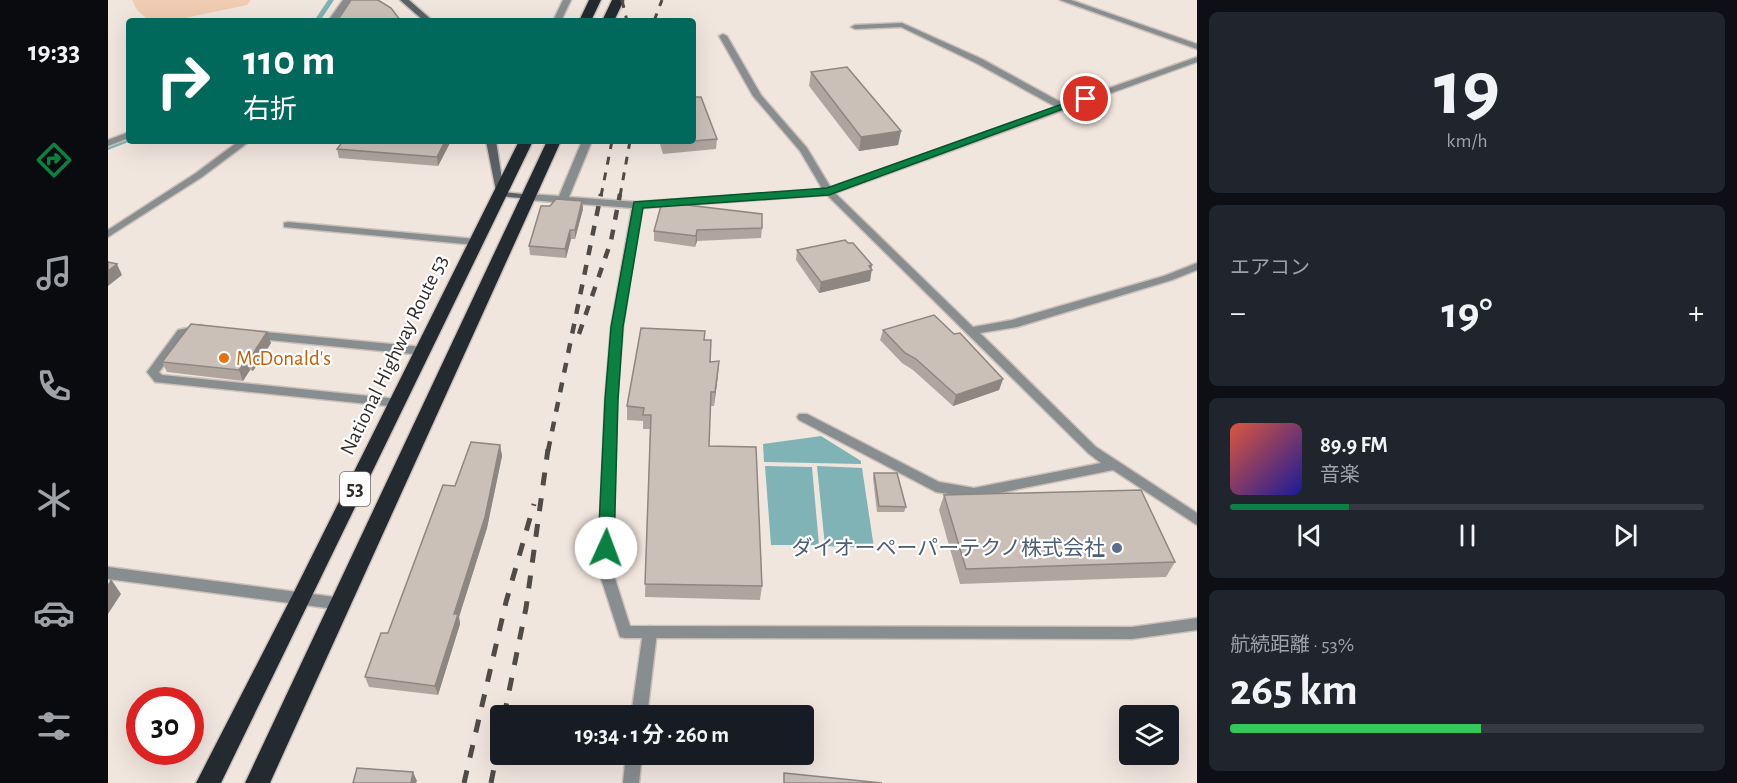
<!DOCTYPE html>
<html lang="ja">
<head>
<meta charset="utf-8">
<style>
	:root { --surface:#171b24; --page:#20242c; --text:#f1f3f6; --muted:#9ea1a6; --line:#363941; --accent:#0b8043 }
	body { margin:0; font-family:"Alegreya Sans","Noto Sans JP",sans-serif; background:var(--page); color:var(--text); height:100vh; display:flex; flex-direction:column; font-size:22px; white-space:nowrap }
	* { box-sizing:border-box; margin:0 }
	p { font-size:20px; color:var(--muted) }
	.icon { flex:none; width:33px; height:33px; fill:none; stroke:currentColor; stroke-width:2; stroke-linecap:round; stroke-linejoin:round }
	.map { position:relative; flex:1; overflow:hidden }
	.panel { display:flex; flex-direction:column; gap:12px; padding:12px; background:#0d0f14; width:540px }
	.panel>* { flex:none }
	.guide { position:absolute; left:18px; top:18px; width:570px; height:126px; border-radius:6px; box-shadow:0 6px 24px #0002; background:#00695c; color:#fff; overflow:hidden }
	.tools { position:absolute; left:1011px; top:705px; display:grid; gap:12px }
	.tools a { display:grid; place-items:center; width:60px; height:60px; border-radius:6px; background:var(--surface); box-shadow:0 6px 24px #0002; font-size:30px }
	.speed { position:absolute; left:18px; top:687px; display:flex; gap:12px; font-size:30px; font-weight:700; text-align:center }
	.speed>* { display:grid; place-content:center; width:78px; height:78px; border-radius:50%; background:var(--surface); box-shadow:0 6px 24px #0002; line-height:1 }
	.speed .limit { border:9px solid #d22; background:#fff; color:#111 }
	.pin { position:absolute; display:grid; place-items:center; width:51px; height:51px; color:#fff; margin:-26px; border:3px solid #fff; border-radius:50%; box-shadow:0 2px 6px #0007 }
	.me { position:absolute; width:66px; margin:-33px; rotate:2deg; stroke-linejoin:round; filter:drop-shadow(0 0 4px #0008) }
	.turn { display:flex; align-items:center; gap:21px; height:126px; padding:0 18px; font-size:27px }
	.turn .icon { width:78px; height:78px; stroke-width:2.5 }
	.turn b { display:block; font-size:42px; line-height:51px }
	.big { font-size:45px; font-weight:700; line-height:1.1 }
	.panel .widget { flex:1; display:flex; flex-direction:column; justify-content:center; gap:9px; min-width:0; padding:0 21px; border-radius:9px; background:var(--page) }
	.panel .dial { align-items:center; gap:0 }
	.dial b { font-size:78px; line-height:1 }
	.song { display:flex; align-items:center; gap:18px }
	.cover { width:72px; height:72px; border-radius:9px; background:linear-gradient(135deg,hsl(10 70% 55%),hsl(240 70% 35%)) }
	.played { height:6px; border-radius:3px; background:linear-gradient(90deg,var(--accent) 25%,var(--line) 25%) }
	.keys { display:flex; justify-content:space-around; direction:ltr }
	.heat { display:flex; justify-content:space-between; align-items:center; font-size:33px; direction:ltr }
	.charge { height:9px; border-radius:4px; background:linear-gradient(90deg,#34c759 53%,var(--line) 0) }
	.trip { position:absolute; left:382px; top:705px; width:324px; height:60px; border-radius:6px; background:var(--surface); box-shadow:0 6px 24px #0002; font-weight:700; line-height:60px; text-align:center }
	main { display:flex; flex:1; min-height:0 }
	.tabs { display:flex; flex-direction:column; width:108px; justify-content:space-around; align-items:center; background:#090b0e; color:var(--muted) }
	.tabs .icon { width:42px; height:42px }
	.tabs .current { color:var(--accent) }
	.tabs b { font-size:27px; color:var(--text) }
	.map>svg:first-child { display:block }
</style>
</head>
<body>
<main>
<nav class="tabs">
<b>19:33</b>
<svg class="icon current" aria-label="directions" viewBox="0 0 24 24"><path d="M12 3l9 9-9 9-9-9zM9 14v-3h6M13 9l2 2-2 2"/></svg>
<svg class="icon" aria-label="music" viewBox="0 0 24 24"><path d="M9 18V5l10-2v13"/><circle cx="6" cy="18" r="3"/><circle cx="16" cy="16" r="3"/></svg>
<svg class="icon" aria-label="phone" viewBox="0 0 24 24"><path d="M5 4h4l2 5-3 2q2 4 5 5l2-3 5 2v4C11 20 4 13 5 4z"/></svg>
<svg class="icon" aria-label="climate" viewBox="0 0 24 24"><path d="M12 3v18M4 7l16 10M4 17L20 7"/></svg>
<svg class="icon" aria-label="car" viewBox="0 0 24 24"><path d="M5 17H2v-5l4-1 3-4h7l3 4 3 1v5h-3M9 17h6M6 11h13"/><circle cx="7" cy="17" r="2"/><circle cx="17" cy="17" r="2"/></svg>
<svg class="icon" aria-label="filters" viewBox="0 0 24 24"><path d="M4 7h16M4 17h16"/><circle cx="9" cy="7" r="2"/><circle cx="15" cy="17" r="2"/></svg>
</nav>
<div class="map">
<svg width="1089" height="783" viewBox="0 0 1089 783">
	<rect width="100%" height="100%" fill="#f1e6de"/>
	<path fill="#efccb2" d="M24,0H143L139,5L77,18H38L29,10Z"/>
	<path fill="#7fb3b5" d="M713,436L753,461V464L656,462L655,444Z
		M657,466L704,467L711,545H663Z
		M709,466L754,468L766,548L717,546Z"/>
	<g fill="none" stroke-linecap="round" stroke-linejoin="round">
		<path fill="#7fb3b5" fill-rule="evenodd" d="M220,0H226L212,21H206Z
			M21,138V141H23L0,150V146Z"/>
		<defs>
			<path id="lane" d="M93,325L99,329L97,332L78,336L51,372L54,375L290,399L296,403L290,407L47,382L39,372L70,330Z
				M146,331L315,347L321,351L315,355L142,338L140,335Z
				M542,626L547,627L549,632L539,716H523L535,632L537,627Z
				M518,754H534L531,783H515Z"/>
			<path id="street" d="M235,0H243L228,21H220Z
				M455,0H463L453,21H445Z
				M952,0H963L1089,44V49Z
				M794,23L874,59L956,104L1089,57V62L727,193L865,327L904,320L1056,276L1089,263V270L1064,280L909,327L872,333L988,447L1089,513V525L1005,470L866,498L828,492L691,420L689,417L691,414H699L831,482L866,488L993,463L980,453L719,195L533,208L515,327L509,400L504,569L522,626L1024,627L1089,618V630L1024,639L517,638L512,637L490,569L497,400L503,327L524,208L421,200L416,197L421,194L451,196L474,141H484L461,197L529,202L715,190L692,151L645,96L611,36L615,34L619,36L653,95L699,148L723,188L948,107L868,63L793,27L747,29L743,27L747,25Z
				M21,132V138L0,146V140Z
				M131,141H142L94,177L0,237V230L88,173Z
				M180,222L368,239L373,242L368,245L176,227V223Z
				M0,567L234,598L239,600L241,604L239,608L234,610L0,579Z"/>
			<path id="secondary" d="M292,0H301L325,21H316Z
				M378,141H388L396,192L424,195V199L389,196Z"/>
			<path id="highway" d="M481,0H493L483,21H471Z
				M504,0H516L506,21H494Z
				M411,141H425L113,783H88L186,592Z
				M439,141H453L162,783H137Z"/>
		</defs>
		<use href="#lane" stroke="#cbc1ba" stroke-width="3"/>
		<use href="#street" stroke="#cbc1ba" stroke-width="3"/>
		<use href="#secondary" stroke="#cbc1ba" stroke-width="3"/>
		<use href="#highway" stroke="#cbc1ba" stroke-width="3"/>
		<use href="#lane" fill="#888d90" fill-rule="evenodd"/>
		<use href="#street" fill="#888d90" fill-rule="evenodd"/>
		<use href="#secondary" fill="#5b6267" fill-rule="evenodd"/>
		<use href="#highway" fill="#232b31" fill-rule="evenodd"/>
		<path stroke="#504b47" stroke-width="3" stroke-dasharray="8 8" stroke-linecap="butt" d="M514,0L519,21
			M546,21L554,0
			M493,196L504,141
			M512,196L522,141"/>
		<path stroke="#504b47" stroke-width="4.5" stroke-dasharray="10 10" stroke-linecap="butt" d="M471,334L503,241L512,194
			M440,451L493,194"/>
		<path stroke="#504b47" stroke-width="5" stroke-dasharray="13 13" stroke-linecap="butt" d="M396,716L418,608L440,449
			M356,783L398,602L426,504
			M383,783L393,732"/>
	</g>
	<path fill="#afa59e" d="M703,72L793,131L790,145L751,151L701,86Z
		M609,139L608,149L555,154L551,141H585Z
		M235,141H343L330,166L231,158L229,149Z
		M474,201L475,209L467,239H463L458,258L422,255L421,246Z
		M654,228L653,238L589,241L587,247L546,241V231Z
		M740,243L764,270L762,281L711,293L688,260L689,250Z
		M775,330L846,334L895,379L891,390L845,406L805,370L794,363L772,340Z
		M597,331L596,340L602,362L610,375L606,406H602L601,446L654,586L652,600L537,597L542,429H535V421L519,420V406Z
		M163,343L145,371L142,370L135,381L59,372L54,362Z
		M392,445L394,456L379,528L351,617L352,624L330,695L261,687L257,677L280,633L347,486Z
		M766,473L798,507L796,512H769L765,478Z
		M836,495L1067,562L1058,577L852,584L831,510Z"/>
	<path fill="#8e8681" d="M793,131L790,145L751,151L753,137Z
		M337,141H343L330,166L329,157Z
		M474,201L475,209L467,239V230Z
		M462,230L463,239L458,258L457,249Z
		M589,230V241L587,247L588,236Z
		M9,264L14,275L0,286V271Z
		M764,265L762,281L711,293L713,282Z
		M159,332L163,343L145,371L141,360Z
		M138,360L142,370L135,381L131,370Z
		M611,361L610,375L606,406L607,392Z
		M895,379L891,390L845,406L848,395Z
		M392,445L394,456L379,528L351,617L352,624L330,695L327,686Z
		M3,579L13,594L0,614V584Z
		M305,772L309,781L308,783H303Z"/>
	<path fill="#cbc0b8" stroke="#8e8681" stroke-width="1.5" d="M243,0H270L283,8L293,21H229Z
		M739,67L793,131L753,137L703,72Z
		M585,97H593L609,139L585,141Z
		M235,141H337L329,157L229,149Z
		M554,141H582L555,143Z
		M448,199L474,201L467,230H462L457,249L421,246L433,206H442Z
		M554,202L654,214V228L589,230L588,236L546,231Z
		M737,240L740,243H745L764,265L761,266L764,270L713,282L689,250Z
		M0,262L9,264L0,271Z
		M826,315L846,334L852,333L895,379L848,395L808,359L797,353L775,330Z
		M83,324L159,332L141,360H138L131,370L54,362Z
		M533,328L597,331L596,340H603L602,362L611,361L607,392H603L601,446L648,447L654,586L537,584L543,415H535L536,408L519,406Z
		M363,442L392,445L377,517L346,614H350L327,686L257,677L273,633H280L335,485L347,486Z
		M766,473H789L798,507L771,506Z
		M1033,490L1067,562L858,569L836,495Z
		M249,768L305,772L303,783H245Z
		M676,773L774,783H676Z"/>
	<path fill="#0b8043" stroke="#07532c" stroke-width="1.5" d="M974,97L982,99L721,195L535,208L515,327L510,400L506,548L504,552L498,554L493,552L490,548L497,400L503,327L526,202L719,188Z"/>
	<circle fill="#e8710a" stroke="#fff" stroke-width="2" cx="116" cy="358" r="6"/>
	<circle fill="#5c6f8a" stroke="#fff" stroke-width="2" cx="1009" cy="548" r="6"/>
	<g text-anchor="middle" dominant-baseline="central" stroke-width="4.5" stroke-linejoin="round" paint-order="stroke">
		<rect fill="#fff" stroke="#706d6b" stroke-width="1.5" x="232" y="472" width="30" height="34" rx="4.5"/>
		<g font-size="20" font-weight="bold" fill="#322e2b">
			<text x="247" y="489">53</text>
		</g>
		<g font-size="21" fill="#322e2b" stroke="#fff">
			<text transform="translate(286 355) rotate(-64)">National Highway Route 53</text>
		</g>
		<g font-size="21" fill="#c56008" stroke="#fff" text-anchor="start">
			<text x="128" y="358">McDonald's</text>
		</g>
		<g font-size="21" fill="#4e5e75" stroke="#fff" text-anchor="end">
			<text x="997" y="548">ダイオーペーパーテクノ株式会社</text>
		</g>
	</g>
</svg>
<div class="tools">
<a><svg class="icon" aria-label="layers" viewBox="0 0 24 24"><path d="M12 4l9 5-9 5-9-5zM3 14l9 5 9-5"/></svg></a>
</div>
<div class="speed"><div class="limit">30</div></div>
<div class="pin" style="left:978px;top:99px;background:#d93025"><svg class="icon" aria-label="arrive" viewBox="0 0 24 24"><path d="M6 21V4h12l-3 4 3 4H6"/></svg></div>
<svg class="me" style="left:498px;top:548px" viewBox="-20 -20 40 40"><circle r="19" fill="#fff"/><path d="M0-13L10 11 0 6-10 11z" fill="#0b8043"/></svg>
<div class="trip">19:34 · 1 分 · 260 m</div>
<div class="guide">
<div class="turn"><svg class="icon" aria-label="right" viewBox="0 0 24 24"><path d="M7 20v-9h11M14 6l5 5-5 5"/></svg><div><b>110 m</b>右折</div></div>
</div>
</div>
<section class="panel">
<div class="widget dial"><b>19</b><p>km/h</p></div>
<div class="widget"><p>エアコン</p>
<div class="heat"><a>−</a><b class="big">19°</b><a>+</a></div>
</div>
<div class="widget">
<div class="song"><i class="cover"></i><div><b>89.9 FM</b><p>音楽</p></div></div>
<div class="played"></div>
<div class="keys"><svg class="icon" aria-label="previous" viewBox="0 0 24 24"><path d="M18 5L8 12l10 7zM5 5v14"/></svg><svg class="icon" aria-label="pause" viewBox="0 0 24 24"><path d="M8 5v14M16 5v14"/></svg><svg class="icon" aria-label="next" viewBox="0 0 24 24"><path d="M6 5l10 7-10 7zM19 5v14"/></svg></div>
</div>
<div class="widget"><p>航続距離 · 53%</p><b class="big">265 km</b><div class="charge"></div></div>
</section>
</main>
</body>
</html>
